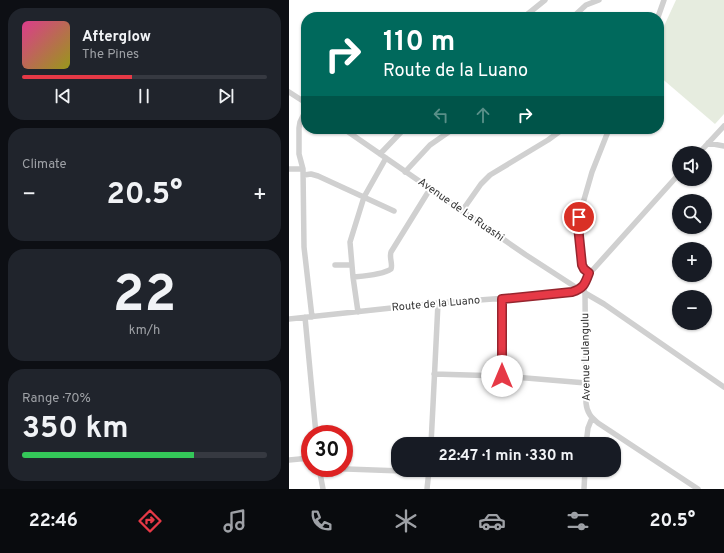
<!DOCTYPE html>
<html lang="en">
<head>
<meta charset="utf-8">
<style>
	:root { --surface:#171b24; --page:#20242c; --text:#f1f3f6; --muted:#9ea1a6; --line:#363941; --accent:#e63946 }
	body { margin:0; font-family:Overpass,sans-serif; background:var(--page); color:var(--text); height:100vh; display:flex; flex-direction:column; font-size:15px; white-space:nowrap }
	* { box-sizing:border-box; margin:0 }
	p { font-size:13px; color:var(--muted) }
	.icon { flex:none; width:22px; height:22px; fill:none; stroke:currentColor; stroke-width:2; stroke-linecap:round; stroke-linejoin:round }
	.map { position:relative; flex:1; overflow:hidden }
	.panel { display:flex; flex-direction:column; gap:8px; padding:8px; background:#0d0f14; width:289px }
	.panel>* { flex:none }
	.hud { position:absolute; left:12px; top:12px; width:363px; height:122px; border-radius:16px; box-shadow:0 1px 3px #0004; background:#00695c; color:#fff; overflow:hidden }
	.controls { position:absolute; left:383px; top:146px; display:grid; gap:8px }
	.controls a { display:grid; place-items:center; width:40px; height:40px; border-radius:50%; background:var(--surface); box-shadow:0 1px 3px #0004; font-size:20px }
	.speed { position:absolute; left:12px; top:425px; display:flex; gap:8px; font-size:20px; font-weight:700; text-align:center }
	.speed>* { display:grid; place-content:center; width:52px; height:52px; border-radius:50%; background:var(--surface); box-shadow:0 1px 3px #0004; line-height:1 }
	.speed .limit { border:6px solid #d22; background:#fff; color:#111 }
	.pin { position:absolute; display:grid; place-items:center; width:34px; height:34px; color:#fff; margin:-17px; border:2px solid #fff; border-radius:50%; box-shadow:0 1px 4px #0007 }
	.me { position:absolute; width:44px; margin:-22px; rotate:0deg; stroke-linejoin:round; filter:drop-shadow(0 0 3px #0008) }
	.turn { display:flex; align-items:center; gap:14px; height:84px; padding:0 16px; font-size:18px }
	.turn .icon { width:52px; height:52px; stroke-width:2.5 }
	.turn b { display:block; font-size:28px; line-height:34px }
	.lanes { display:flex; align-items:center; height:38px; padding:0 16px; background:#0003; justify-content:center; gap:20px; direction:ltr }
	.lanes .off { opacity:.35 }
	.big { font-size:30px; font-weight:700; line-height:1.1 }
	.panel .tile { flex:1; display:flex; flex-direction:column; justify-content:center; gap:6px; min-width:0; padding:0 14px; border-radius:16px; background:var(--page) }
	.panel .dial { align-items:center; gap:0 }
	.dial b { font-size:52px; line-height:1 }
	.song { display:flex; align-items:center; gap:12px }
	.cover { width:48px; height:48px; border-radius:6px; background:linear-gradient(135deg,hsl(330 70% 55%),hsl(60 70% 35%)) }
	.played { height:4px; border-radius:2px; background:linear-gradient(90deg,var(--accent) 45%,var(--line) 45%) }
	.keys { display:flex; justify-content:space-around; direction:ltr }
	.heat { display:flex; justify-content:space-between; align-items:center; font-size:22px; direction:ltr }
	.charge { height:6px; border-radius:3px; background:linear-gradient(90deg,#34c759 70%,var(--line) 0) }
	.trip { position:absolute; left:102px; top:437px; width:230px; height:40px; border-radius:16px; background:var(--surface); box-shadow:0 1px 3px #0004; font-weight:700; line-height:40px; text-align:center }
	.dock { display:flex; height:64px; justify-content:space-around; align-items:center; background:#090b0e; color:var(--muted) }
	.dock .icon { width:28px; height:28px }
	.dock .active { color:var(--accent) }
	.dock b { font-size:18px; color:var(--text) }
	main { display:flex; flex:1; min-height:0 }
	.map>svg:first-child { display:block }
</style>
</head>
<body>
<main>
<section class="panel">
<div class="tile">
<div class="song"><i class="cover"></i><div><b>Afterglow</b><p>The Pines</p></div></div>
<div class="played"></div>
<div class="keys"><svg class="icon" aria-label="previous" viewBox="0 0 24 24"><path d="M18 5L8 12l10 7zM5 5v14"/></svg><svg class="icon" aria-label="pause" viewBox="0 0 24 24"><path d="M8 5v14M16 5v14"/></svg><svg class="icon" aria-label="next" viewBox="0 0 24 24"><path d="M6 5l10 7-10 7zM19 5v14"/></svg></div>
</div>
<div class="tile"><p>Climate</p>
<div class="heat"><a>−</a><b class="big">20.5°</b><a>+</a></div>
</div>
<div class="tile dial"><b>22</b><p>km/h</p></div>
<div class="tile"><p>Range · 70%</p><b class="big">350 km</b><div class="charge"></div></div>
</section>
<div class="map">
<svg width="435" height="489" viewBox="0 0 435 489">
	<rect width="100%" height="100%" fill="#fff"/>
	<path fill="#e6ecdf" d="M387,0H435V114L426,124L370,76V37Z"/>
	<g fill="none" stroke-linecap="round" stroke-linejoin="round">
		<path stroke="#d0d0d0" stroke-width="5.5" d="M235,17L256,0
			M284,17L297,5L310,0
			M369,17L375,0
			M0,92L17,103
			M17,110L11,122L10,128V154L14,169L15,247L23,317
			M55,129L237,255L291,290
			M419,143L435,146
			M410,153L435,126
			M91,154L115,129
			M0,169H14
			M116,172L141,145L164,129
			M15,175L22,174L29,176L105,211
			M173,211L192,184L201,175L259,140L274,129
			M46,265H63
			M301,273L295,269L293,265L289,225L290,217L303,172L320,129
			M64,277C75,276 93,275 102,269C104,264 100,258 102,252L141,189
			M294,287L296,293L297,403C298,413 302,417 309,423L409,489
			M296,293L315,304L435,387
			M213,299V376
			M69,312L64,277L61,242L75,197L97,158
			M16,317L27,434
			M0,319L149,303L233,297L283,292L291,290L294,287L301,273L390,174
			M145,374L213,376L297,383
			M142,444L144,405L149,303
			M297,444L299,428L303,418
			M0,460L21,458
			M30,468L140,472
			M30,468L34,489
			M138,489L140,470
			M295,489L296,470"/>
	</g>
	<g fill="none" stroke-linecap="round" stroke-linejoin="round">
		<defs>
			<path id="route" d="M213,376V299L283,292C295,288 296,284 300,273L295,269L293,265L289,226L290,217"/>
		</defs>
		<use href="#route" stroke="#96252e" stroke-width="10"/>
		<use href="#route" stroke="#e63946" stroke-width="7"/>
	</g>
	<g text-anchor="middle" dominant-baseline="central" stroke-width="4" stroke-linejoin="round" paint-order="stroke">
		<g font-size="11" fill="#333" stroke="#fff">
			<text transform="translate(172 210) rotate(35)">Avenue de La Ruashi</text>
			<text transform="translate(147 304) rotate(-5)">Route de la Luano</text>
			<text transform="translate(297 357) rotate(-91)">Avenue Lulangulu</text>
		</g>
	</g>
</svg>
<div class="controls">
<a><svg class="icon" aria-label="sound" viewBox="0 0 24 24"><path d="M4 9h4l5-4v14l-5-4H4zM17 9q2 3 0 6"/></svg></a>
<a><svg class="icon" aria-label="search" viewBox="0 0 24 24"><circle cx="10" cy="10" r="6"/><path d="M15 15l6 6"/></svg></a>
<a>+</a>
<a>−</a>
</div>
<div class="speed"><div class="limit">30</div></div>
<div class="pin" style="left:290px;top:217px;background:#d93025"><svg class="icon" aria-label="arrive" viewBox="0 0 24 24"><path d="M6 21V4h12l-3 4 3 4H6"/></svg></div>
<svg class="me" style="left:213px;top:376px" viewBox="-20 -20 40 40"><circle r="19" fill="#fff"/><path d="M0-13L10 11 0 6-10 11z" fill="#e63946"/></svg>
<div class="trip">22:47 · 1 min · 330 m</div>
<div class="hud">
<div class="turn"><svg class="icon" aria-label="right" viewBox="0 0 24 24"><path d="M7 20v-9h11M14 6l5 5-5 5"/></svg><div><b>110 m</b>Route de la Luano</div></div>
<div class="lanes"><svg class="icon off" aria-label="left" viewBox="0 0 24 24"><path d="M17 20v-9H6M10 6l-5 5 5 5"/></svg><svg class="icon off" aria-label="ahead" viewBox="0 0 24 24"><path d="M12 20V5M6 11l6-6 6 6"/></svg><svg class="icon" aria-label="right" viewBox="0 0 24 24"><path d="M7 20v-9h11M14 6l5 5-5 5"/></svg></div>
</div>
</div>
</main>
<nav class="dock">
<b>22:46</b>
<svg class="icon active" aria-label="directions" viewBox="0 0 24 24"><path d="M12 3l9 9-9 9-9-9zM9 14v-3h6M13 9l2 2-2 2"/></svg>
<svg class="icon" aria-label="music" viewBox="0 0 24 24"><path d="M9 18V5l10-2v13"/><circle cx="6" cy="18" r="3"/><circle cx="16" cy="16" r="3"/></svg>
<svg class="icon" aria-label="phone" viewBox="0 0 24 24"><path d="M5 4h4l2 5-3 2q2 4 5 5l2-3 5 2v4C11 20 4 13 5 4z"/></svg>
<svg class="icon" aria-label="climate" viewBox="0 0 24 24"><path d="M12 3v18M4 7l16 10M4 17L20 7"/></svg>
<svg class="icon" aria-label="car" viewBox="0 0 24 24"><path d="M5 17H2v-5l4-1 3-4h7l3 4 3 1v5h-3M9 17h6M6 11h13"/><circle cx="7" cy="17" r="2"/><circle cx="17" cy="17" r="2"/></svg>
<svg class="icon" aria-label="filters" viewBox="0 0 24 24"><path d="M4 7h16M4 17h16"/><circle cx="9" cy="7" r="2"/><circle cx="15" cy="17" r="2"/></svg>
<b>20.5°</b>
</nav>
</body>
</html>
